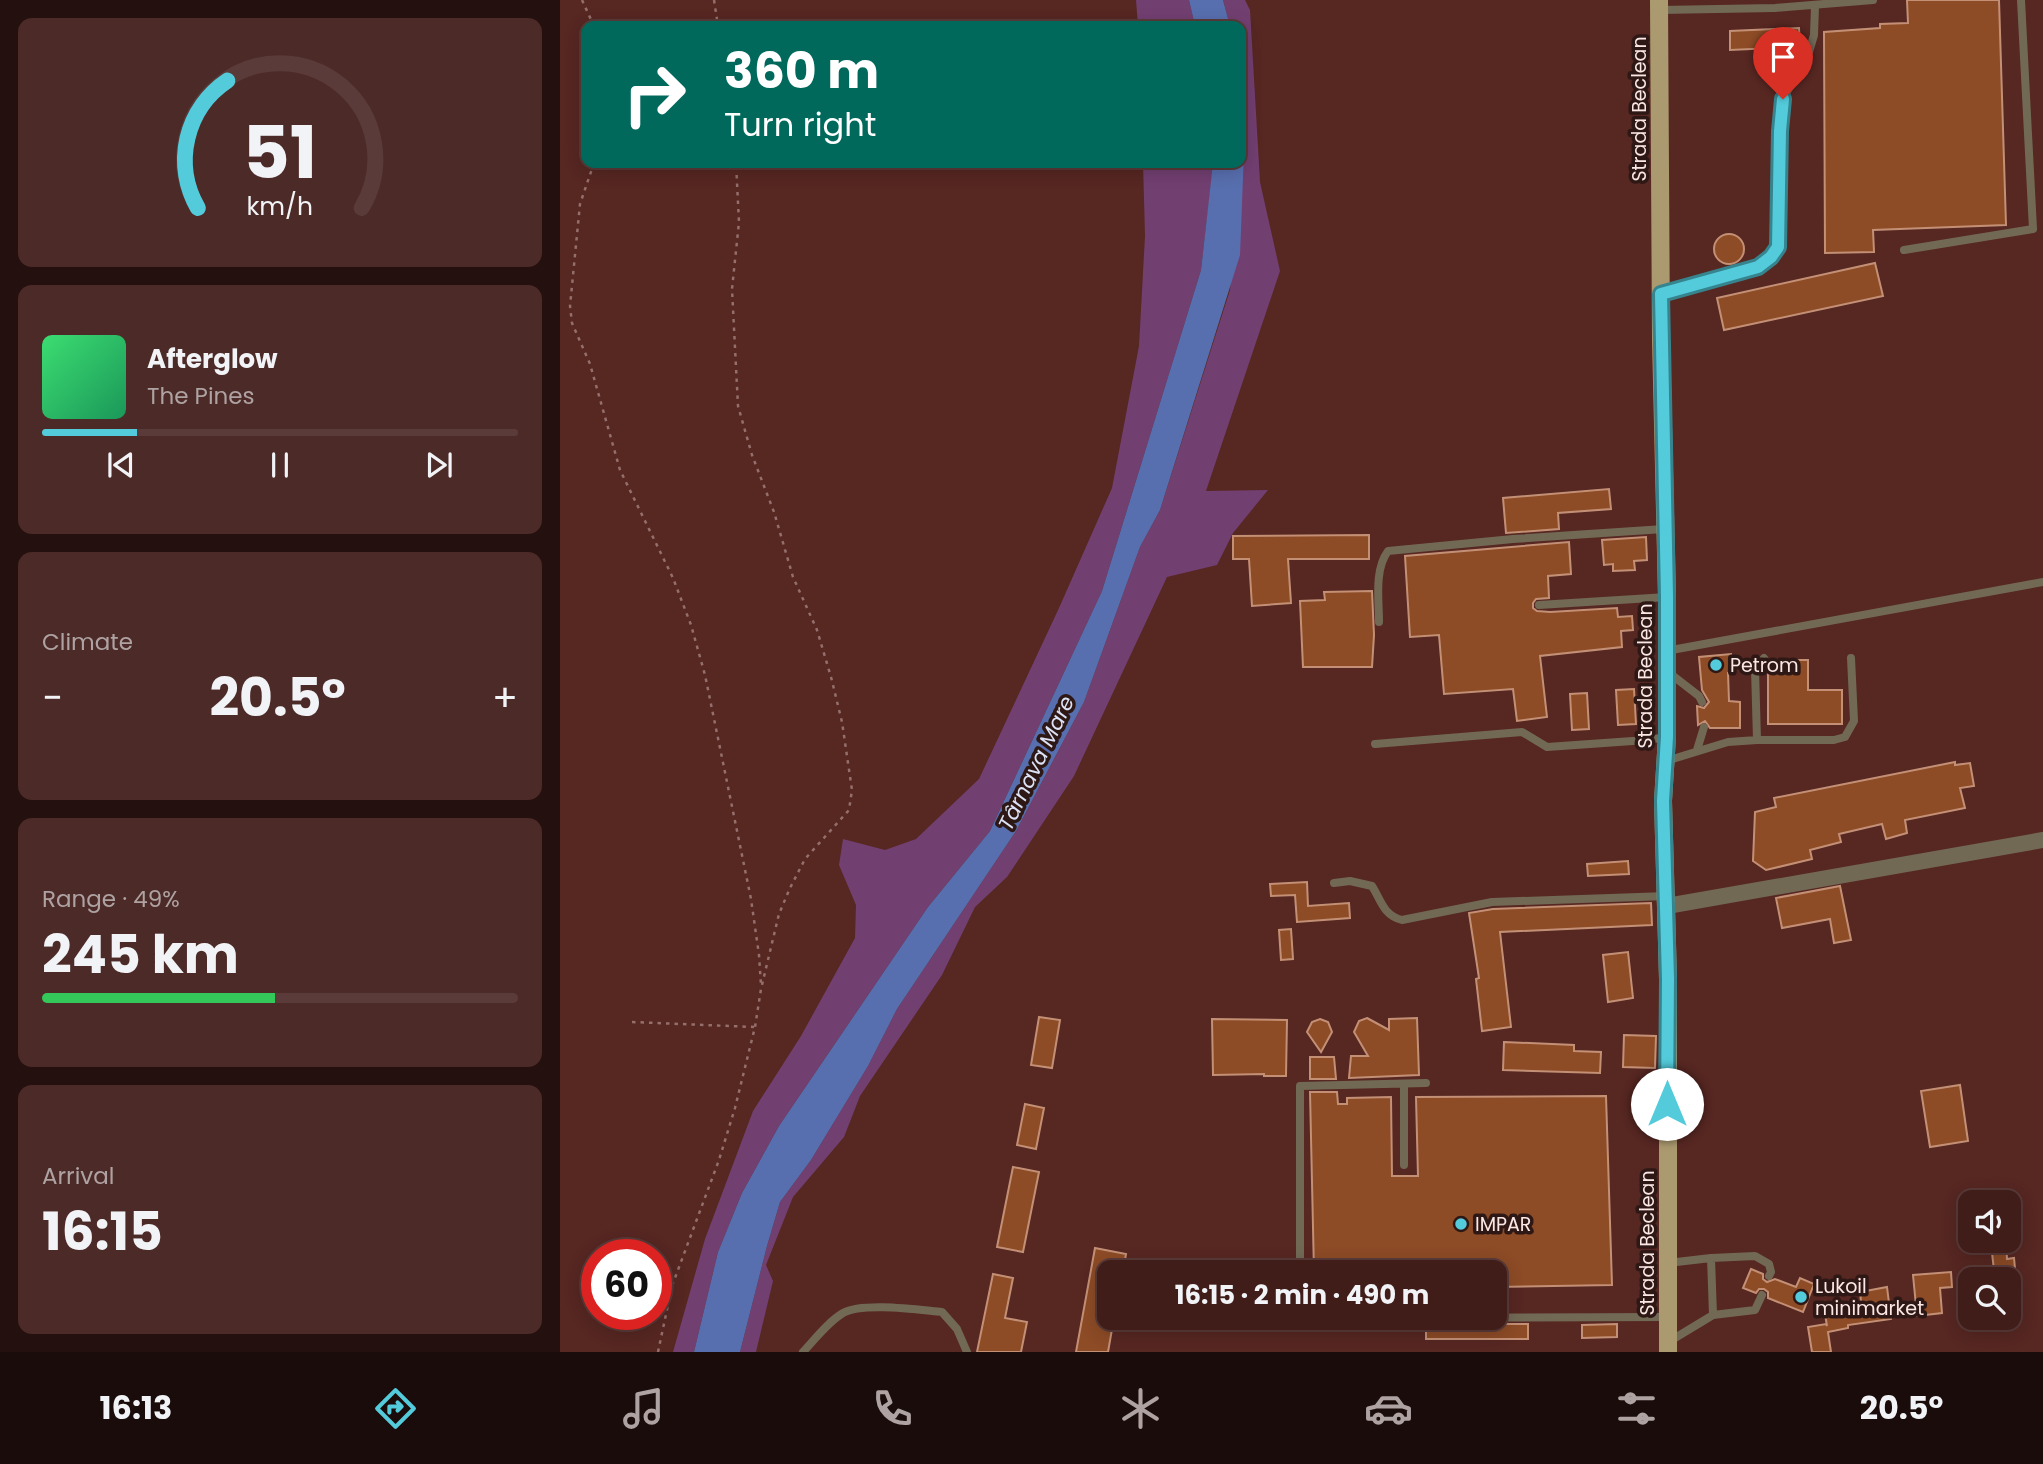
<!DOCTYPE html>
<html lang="en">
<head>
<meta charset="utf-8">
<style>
	:root { --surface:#411d1a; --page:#4c2a27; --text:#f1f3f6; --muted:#aea2a2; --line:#5a3b39; --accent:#53cbdb }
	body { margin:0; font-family:Poppins,sans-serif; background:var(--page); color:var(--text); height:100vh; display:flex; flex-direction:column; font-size:26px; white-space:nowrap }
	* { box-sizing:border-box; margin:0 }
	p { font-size:23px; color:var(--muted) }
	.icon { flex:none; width:38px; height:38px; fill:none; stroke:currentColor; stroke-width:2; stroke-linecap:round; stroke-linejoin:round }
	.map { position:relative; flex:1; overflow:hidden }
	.sheet { display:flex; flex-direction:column; gap:18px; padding:18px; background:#24100e; width:560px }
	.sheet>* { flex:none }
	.top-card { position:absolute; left:21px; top:21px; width:665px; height:147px; border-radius:14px; box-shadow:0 4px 18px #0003,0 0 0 2px var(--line); background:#00695c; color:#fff; overflow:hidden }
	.fabs { position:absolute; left:1398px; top:1190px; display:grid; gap:14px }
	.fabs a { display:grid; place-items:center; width:63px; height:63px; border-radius:14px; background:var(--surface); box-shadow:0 4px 18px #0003,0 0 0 2px var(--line); font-size:35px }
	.speed { position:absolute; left:21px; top:1239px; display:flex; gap:14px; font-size:35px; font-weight:700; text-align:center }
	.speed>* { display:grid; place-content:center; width:91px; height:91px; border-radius:50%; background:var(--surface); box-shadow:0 4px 18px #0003,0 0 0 2px var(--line); line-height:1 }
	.speed .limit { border:10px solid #d22; background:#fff; color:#111 }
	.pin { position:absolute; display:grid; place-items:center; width:60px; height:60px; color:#fff; margin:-72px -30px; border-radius:50% 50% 50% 0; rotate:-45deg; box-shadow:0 0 7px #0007 }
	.pin .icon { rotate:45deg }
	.me { position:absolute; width:77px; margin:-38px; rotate:0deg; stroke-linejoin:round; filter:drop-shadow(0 0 5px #0008) }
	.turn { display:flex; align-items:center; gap:24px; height:147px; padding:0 28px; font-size:32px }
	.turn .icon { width:91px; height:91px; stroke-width:2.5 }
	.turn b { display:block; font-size:49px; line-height:60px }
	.big { font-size:52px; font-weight:700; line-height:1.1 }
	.sheet .card { flex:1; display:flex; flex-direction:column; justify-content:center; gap:10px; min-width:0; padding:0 24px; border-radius:14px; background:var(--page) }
	.sheet .dial { align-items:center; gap:0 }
	.dial svg { height:182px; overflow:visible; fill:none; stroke:var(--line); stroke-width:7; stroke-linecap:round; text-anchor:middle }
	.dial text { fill:var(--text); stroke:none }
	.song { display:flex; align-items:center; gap:21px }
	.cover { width:84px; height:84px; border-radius:10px; background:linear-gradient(135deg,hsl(140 70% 55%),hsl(150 70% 35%)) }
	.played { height:7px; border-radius:4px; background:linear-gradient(90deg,var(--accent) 20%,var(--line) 20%) }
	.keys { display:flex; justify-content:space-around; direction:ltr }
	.heat { display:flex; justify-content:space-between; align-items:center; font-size:38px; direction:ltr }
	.charge { height:10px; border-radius:5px; background:linear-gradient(90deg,#34c759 49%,var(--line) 0) }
	.trip { position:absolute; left:537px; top:1260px; width:410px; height:70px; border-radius:14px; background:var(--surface); box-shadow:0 4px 18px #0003,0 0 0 2px var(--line); font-weight:700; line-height:70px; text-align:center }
	.menu { display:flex; height:112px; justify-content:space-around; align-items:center; background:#1a0c0a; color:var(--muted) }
	.menu .icon { width:49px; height:49px }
	.menu .on { color:var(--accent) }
	.menu b { font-size:32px; color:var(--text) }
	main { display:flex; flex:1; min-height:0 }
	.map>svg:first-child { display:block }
</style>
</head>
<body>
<main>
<section class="sheet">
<div class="card dial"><svg viewBox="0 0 100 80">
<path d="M14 69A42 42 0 1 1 86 69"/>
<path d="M14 69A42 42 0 0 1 27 13" stroke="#53cbdb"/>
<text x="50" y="56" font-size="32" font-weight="700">51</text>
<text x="50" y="72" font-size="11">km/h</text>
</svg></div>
<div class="card">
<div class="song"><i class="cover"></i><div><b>Afterglow</b><p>The Pines</p></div></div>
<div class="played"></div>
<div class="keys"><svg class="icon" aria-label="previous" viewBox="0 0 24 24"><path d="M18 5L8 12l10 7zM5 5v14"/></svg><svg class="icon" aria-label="pause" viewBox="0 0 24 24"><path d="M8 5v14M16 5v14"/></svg><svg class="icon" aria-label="next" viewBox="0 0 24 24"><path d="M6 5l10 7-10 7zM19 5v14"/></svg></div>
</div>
<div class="card"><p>Climate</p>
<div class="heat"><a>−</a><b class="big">20.5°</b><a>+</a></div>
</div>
<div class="card"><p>Range · 49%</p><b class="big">245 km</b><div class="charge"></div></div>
<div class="card"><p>Arrival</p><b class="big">16:15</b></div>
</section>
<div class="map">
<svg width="1483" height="1352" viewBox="0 0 1483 1352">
	<rect width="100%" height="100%" fill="#572722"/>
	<path fill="#723f71" d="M576,0H629L635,26H578Z
		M663,0H685L690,10L700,182L720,271L646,491L708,490L673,533L657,565L607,577L514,776L447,877L415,907L382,975L300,1096L284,1137L233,1197L206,1265L213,1281L196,1352H180L207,1246L220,1202L251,1160L308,1066L337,1009L456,831L524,702L580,547L600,510L670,290L685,125L681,92V26H670Z
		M583,163H653V168L641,270L542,591L430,831L368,907L219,1126L182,1193L158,1252L134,1352H113L145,1239L193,1111L241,1036L295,938L296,905L279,865L283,839L325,850L356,839L419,779L499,608L552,488L579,346L585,236Z"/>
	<path fill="#586faf" d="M629,0H663L670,26H635Z
		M681,92L685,125L680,255L600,510L580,547L524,702L456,831L337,1009L308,1066L251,1160L220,1202L207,1246L180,1352H134L158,1252L182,1193L219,1126L368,907L430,831L542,591L641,270L653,163H681Z"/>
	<path fill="#8d4b26" stroke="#c39076" stroke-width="2" d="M1347,0H1439L1446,225L1313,230L1314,252L1265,253L1264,32L1320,28V24L1348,23Z
		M1239,28L1240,47L1170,50V31Z
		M1154 249a15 15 0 1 1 30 0a15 15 0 1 1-30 0Z
		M1315,263L1323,296L1164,330L1157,298Z
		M1049,489L1051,509L998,513L999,529L946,533L943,498Z
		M809,535V559H728L731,603L692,606L689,559H673V536Z
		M1086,537L1087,560L1074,561L1075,570L1053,571V564L1044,565L1042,540Z
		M1009,542L1011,574L988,576L989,598L976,599L973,603V608L977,611L990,612L1057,608L1058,617L1072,616L1073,630L1061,631L1062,647L980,656L987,717L957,721L953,689L884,694L879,635L850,637L845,556Z
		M812,591L814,635L812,667H743L740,601L765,600L764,592Z
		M1171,654L1172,673H1168L1169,701L1180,702V728H1150L1145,721L1138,725L1137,706L1144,708L1149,702L1142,690L1139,657Z
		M1210,660H1248V690H1282V724H1208V663Z
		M1074,689L1076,724L1058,725L1056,690Z
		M1027,693L1029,729L1012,730L1010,694Z
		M1395,762V765L1410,763L1414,786L1400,788L1405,808L1345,820L1347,833L1326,839L1322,824L1279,834L1281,842L1250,850L1252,859L1206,870L1193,861L1195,812L1216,807L1214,798Z
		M1068,861L1069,874L1028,876L1027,864Z
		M747,882L748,906L789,903L790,918L737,922L735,895L711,896L710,884Z
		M1280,886L1291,940L1274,943L1270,919L1222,928L1216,898Z
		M1091,903L1092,925L940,932L951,1027L922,1031L916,979L919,978L909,913L933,909Z
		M731,929L733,959L721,960L719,930Z
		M1068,952L1073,998L1048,1002L1043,955Z
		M479,1017L500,1020L492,1068L471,1065Z
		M807,1018L829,1030V1019L857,1018L859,1075L789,1078L791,1056H808L794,1032L799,1021Z
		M652,1019L727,1020L726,1076H704V1074L653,1075Z
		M760,1019L768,1022L772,1032L761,1052L747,1032L752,1022Z
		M1064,1035L1096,1036L1095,1068L1063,1067Z
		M944,1042L1014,1045V1051L1041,1052L1040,1073L943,1070Z
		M750,1057H774L776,1079H750Z
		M1400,1085L1408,1141L1370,1147L1361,1091Z
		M750,1092H777L778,1104H787V1098L831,1097L832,1176H858L856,1097L1046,1096L1052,1285L934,1287V1272H754Z
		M465,1104L484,1108L476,1149L457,1145Z
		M453,1167L479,1172L463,1252L437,1247Z
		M1446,1242L1447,1259L1454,1258L1456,1279H1435L1431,1244Z
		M535,1248L566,1254L563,1272H550V1318H554L548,1352H516Z
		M1191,1269L1203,1274V1279L1207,1282L1215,1279L1236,1287L1240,1278L1254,1284L1243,1312L1208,1298V1292L1204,1289H1199L1196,1293L1183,1288Z
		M1391,1272L1392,1287L1380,1288L1382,1313L1357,1316L1353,1275Z
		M433,1274L453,1278L445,1318L467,1322L461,1352H417Z
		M1327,1287L1331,1319L1288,1325V1328L1268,1332L1271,1352H1252L1248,1327L1266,1324L1267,1326L1264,1308L1301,1302L1300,1292Z
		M866,1324H968V1339H866Z
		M1057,1324V1337L1022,1338V1325Z"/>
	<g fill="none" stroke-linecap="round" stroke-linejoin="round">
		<path stroke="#946f6b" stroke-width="2.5" stroke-dasharray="3.5 5" stroke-linecap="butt" d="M22,0L34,26
			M154,0L158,26
			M34,163L20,204L10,306L12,323L30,364L60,470L113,578L131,625L145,675L191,899L199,955L201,985
			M72,1022L194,1027
			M98,1352L112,1286L159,1160L175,1108L195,1027L201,989L219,914L230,888L245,859L289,810L292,790L282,722L271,677L257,630L233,577L214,512L192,455L178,406L172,289L179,222L176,163"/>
		<path stroke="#726955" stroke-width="8" d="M1100,10L1215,8L1313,0
			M1344,250L1473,229L1461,0
			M1101,294L1198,267L1211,257L1218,247L1220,131L1223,99L1249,52L1254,35L1255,6
			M979,605L1107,597
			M819,622C819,600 814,570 828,551L953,539L1104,529
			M1106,651L1483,582
			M1108,672L1139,696L1142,702
			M1197,740H1274L1285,737L1294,721L1291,658
			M815,744L962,732L987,747L1087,740L1107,737
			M1137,750L1144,727
			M1106,761L1168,742L1197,740L1195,669L1204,658
			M774,883L790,881L812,886C821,900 823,915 842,920L932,902L1107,896
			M844,1084V1165
			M1151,1258L1195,1256L1209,1264L1211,1272L1209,1276
			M1108,1263L1151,1258L1153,1315L1110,1341
			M740,1272V1086L866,1083
			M1153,1315L1195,1310L1202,1295
			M740,1318L1108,1317
			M243,1352C255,1339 268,1322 283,1313C303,1302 359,1310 382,1312L397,1329L407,1352"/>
		<path stroke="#726955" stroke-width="16" d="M1107,906L1483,840"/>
		<path stroke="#ab996f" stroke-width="18" d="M1099,0L1101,339L1107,597V737L1103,801L1108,979V1352"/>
	</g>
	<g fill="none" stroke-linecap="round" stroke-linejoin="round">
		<defs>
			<path id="route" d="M1107,1104L1108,979L1103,801L1107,737V597L1101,294L1198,267L1211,257L1218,247L1220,131L1223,99"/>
		</defs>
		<use href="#route" stroke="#36848e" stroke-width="18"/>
		<use href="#route" stroke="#53cbdb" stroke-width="12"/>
	</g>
	<g fill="#53cbdb" stroke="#2e1815" stroke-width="2.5">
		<circle cx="1156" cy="665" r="7"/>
		<circle cx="901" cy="1224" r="7"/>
		<circle cx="1241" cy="1297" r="7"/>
	</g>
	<g text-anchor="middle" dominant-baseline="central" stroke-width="7" stroke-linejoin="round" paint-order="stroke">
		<g font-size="19" fill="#fbe8e5" stroke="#2e1815">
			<text transform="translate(1079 109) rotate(-90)">Strada Beclean</text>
			<text transform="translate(1085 676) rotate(-90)">Strada Beclean</text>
			<text transform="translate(1087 1243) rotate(-90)">Strada Beclean</text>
		</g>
		<g font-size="19" fill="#fbe8e5" stroke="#2e1815" text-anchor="start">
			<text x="1170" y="665">Petrom</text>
			<text x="915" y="1224">IMPAR</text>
			<text x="1255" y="1286">Lukoil<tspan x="1255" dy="22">minimarket</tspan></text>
		</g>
		<g font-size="21" font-style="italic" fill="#dce3f6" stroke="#2e1815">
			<text transform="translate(476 763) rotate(-64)">Târnava Mare</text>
		</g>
	</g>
</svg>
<div class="fabs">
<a><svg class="icon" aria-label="sound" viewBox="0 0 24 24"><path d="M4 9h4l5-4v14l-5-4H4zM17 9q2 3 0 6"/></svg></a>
<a><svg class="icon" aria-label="search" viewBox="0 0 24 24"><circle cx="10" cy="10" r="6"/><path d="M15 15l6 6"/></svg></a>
</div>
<div class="speed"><div class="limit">60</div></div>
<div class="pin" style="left:1223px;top:99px;background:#d93025"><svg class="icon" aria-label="arrive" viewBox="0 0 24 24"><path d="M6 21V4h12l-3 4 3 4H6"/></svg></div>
<svg class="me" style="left:1107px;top:1104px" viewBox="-20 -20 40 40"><circle r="19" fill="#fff"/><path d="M0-13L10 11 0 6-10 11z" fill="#53cbdb"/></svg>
<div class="trip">16:15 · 2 min · 490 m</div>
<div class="top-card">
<div class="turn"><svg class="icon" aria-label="right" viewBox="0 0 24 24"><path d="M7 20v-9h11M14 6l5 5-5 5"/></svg><div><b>360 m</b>Turn right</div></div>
</div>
</div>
</main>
<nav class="menu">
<b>16:13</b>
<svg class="icon on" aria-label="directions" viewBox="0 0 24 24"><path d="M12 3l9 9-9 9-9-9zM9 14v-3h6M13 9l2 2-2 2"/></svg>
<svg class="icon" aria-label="music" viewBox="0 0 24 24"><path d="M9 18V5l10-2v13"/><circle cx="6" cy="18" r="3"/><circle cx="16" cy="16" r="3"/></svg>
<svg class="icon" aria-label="phone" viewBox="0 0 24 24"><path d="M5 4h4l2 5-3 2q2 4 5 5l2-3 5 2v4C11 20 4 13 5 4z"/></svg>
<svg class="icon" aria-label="climate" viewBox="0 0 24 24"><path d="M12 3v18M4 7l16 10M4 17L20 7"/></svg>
<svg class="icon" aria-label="car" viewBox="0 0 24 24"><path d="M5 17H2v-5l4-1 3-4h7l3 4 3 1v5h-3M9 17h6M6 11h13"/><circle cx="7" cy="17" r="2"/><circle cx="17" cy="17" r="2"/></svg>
<svg class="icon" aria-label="filters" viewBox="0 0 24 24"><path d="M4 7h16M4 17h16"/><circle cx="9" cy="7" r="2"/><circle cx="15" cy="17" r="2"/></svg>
<b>20.5°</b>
</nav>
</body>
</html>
